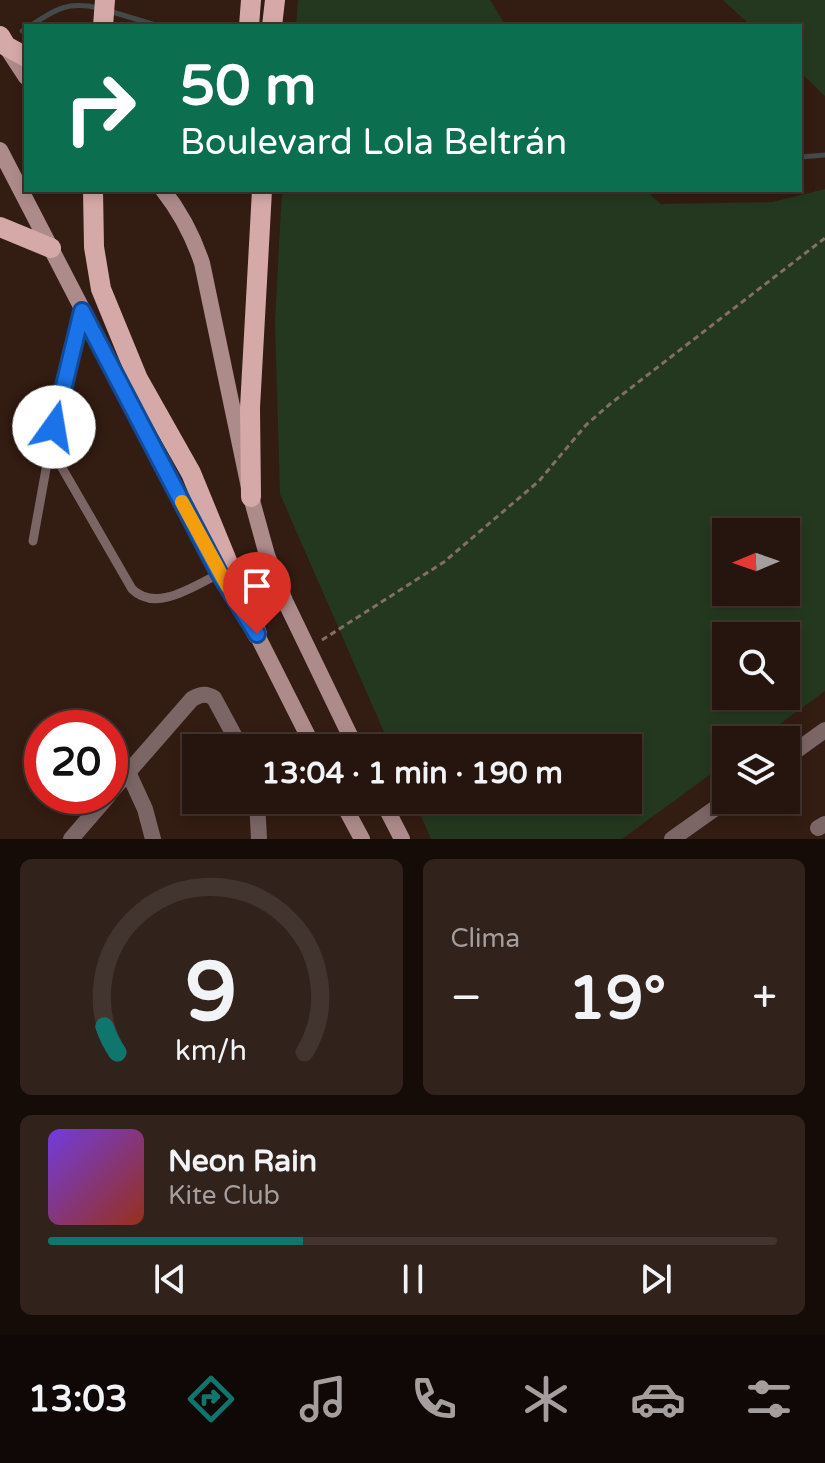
<!DOCTYPE html>
<html lang="es">
<head>
<meta charset="utf-8">
<style>
	:root { --surface:#26150e; --page:#32221c; --text:#f1f3f6; --muted:#a49f9e; --line:#42342e; --accent:#0f766e }
	body { margin:0; font-family:"Varela Round",sans-serif; background:var(--page); color:var(--text); height:100vh; display:flex; flex-direction:column; font-size:30px; white-space:nowrap }
	* { box-sizing:border-box; margin:0 }
	p { font-size:26px; color:var(--muted) }
	.icon { flex:none; width:44px; height:44px; fill:none; stroke:currentColor; stroke-width:2; stroke-linecap:round; stroke-linejoin:round }
	.map { position:relative; height:839px; overflow:hidden }
	.side { display:flex; flex-direction:column; gap:20px; padding:20px; background:#150c08; flex:1 }
	.side>* { flex:none }
	.hud { position:absolute; left:24px; top:24px; width:778px; height:168px; border-radius:0px; box-shadow:0 4px 12px #0003,0 0 0 2px var(--line); background:#0b6e4f; color:#fff; overflow:hidden }
	.needle { width:52px; rotate:268deg }
	.fabs { position:absolute; left:712px; top:518px; display:grid; gap:16px }
	.fabs a { display:grid; place-items:center; width:88px; height:88px; border-radius:0px; background:var(--surface); box-shadow:0 4px 12px #0003,0 0 0 2px var(--line); font-size:40px }
	.speed { position:absolute; left:24px; top:710px; display:flex; gap:16px; font-size:40px; font-weight:700; text-align:center }
	.speed>* { display:grid; place-content:center; width:104px; height:104px; border-radius:50%; background:var(--surface); box-shadow:0 4px 12px #0003,0 0 0 2px var(--line); line-height:1 }
	.speed .limit { border:12px solid #d22; background:#fff; color:#111 }
	.pin { position:absolute; display:grid; place-items:center; width:68px; height:68px; color:#fff; margin:-82px -34px; border-radius:50% 50% 50% 0; rotate:-45deg; box-shadow:0 0 8px #0007 }
	.pin .icon { rotate:45deg }
	.me { position:absolute; width:88px; margin:-44px; rotate:13deg; stroke-linejoin:round; filter:drop-shadow(0 0 6px #0008) }
	.turn { display:flex; align-items:center; gap:28px; height:168px; padding:0 24px; font-size:36px }
	.turn .icon { width:104px; height:104px; stroke-width:2.5 }
	.turn b { display:block; font-size:56px; line-height:68px }
	.big { font-size:60px; font-weight:800; line-height:1.1 }
	.side .tile { flex:1; display:flex; flex-direction:column; justify-content:center; gap:12px; min-width:0; padding:0 28px; border-radius:12px; background:var(--page) }
	.side .dial { align-items:center; gap:0 }
	.dial svg { height:208px; overflow:visible; fill:none; stroke:var(--line); stroke-width:7; stroke-linecap:round; text-anchor:middle }
	.dial text { fill:var(--text); stroke:none }
	.song { display:flex; align-items:center; gap:24px }
	.cover { width:96px; height:96px; border-radius:12px; background:linear-gradient(135deg,hsl(260 70% 55%),hsl(10 70% 35%)) }
	.played { height:8px; border-radius:4px; background:linear-gradient(90deg,var(--accent) 35%,var(--line) 35%) }
	.keys { display:flex; justify-content:space-around; direction:ltr }
	.heat { display:flex; justify-content:space-between; align-items:center; font-size:44px; direction:ltr }
	.side .tiles { flex:1; display:grid; gap:20px; grid-template-columns:1fr 1fr }
	.tile:last-child { grid-column:span 2 }
	.trip { position:absolute; left:182px; top:734px; width:460px; height:80px; border-radius:0px; background:var(--surface); box-shadow:0 4px 12px #0003,0 0 0 2px var(--line); font-weight:800; line-height:80px; text-align:center }
	.dock { display:flex; height:128px; justify-content:space-around; align-items:center; background:#0f0806; color:var(--muted) }
	.dock .icon { width:56px; height:56px }
	.dock .on { color:var(--accent) }
	.dock b { font-size:36px; color:var(--text) }
	.map>svg:first-child { display:block }
</style>
</head>
<body>
<div class="map">
<svg width="825" height="839" viewBox="0 0 825 839">
	<rect width="100%" height="100%" fill="#331c12"/>
	<path fill="#24381f" fill-rule="evenodd" d="M298,0H490L506,26H296Z
		M723,0H825V96L800,72V26H751Z
		M825,189V691L758,740H726V763L622,839H431L414,800H628V748H391L280,494L275,321L282,190H645L661,204L772,202ZM726,532H786V592H726ZM726,636H786V696H726Z"/>
	<g fill="none" stroke-linecap="round" stroke-linejoin="round">
		<path stroke="#444949" stroke-width="5" d="M109,11L159,26
			M30,26C56,9 67,1 99,8
			M22,31L26,28
			M800,157L825,155"/>
		<path stroke="#826e66" stroke-width="3" stroke-dasharray="6 4" stroke-linecap="butt" d="M322,640L444,562L539,481L586,425L610,404L825,238"/>
		<path stroke="#7b6565" stroke-width="9" d="M82,311L50,447L132,589C157,614 196,584 223,572
			M33,541L50,447"/>
		<path stroke="#7b6565" stroke-width="16" d="M786,758L825,730
			M128,772L145,809L153,839
			M110,793L192,699C201,694 206,693 214,698L241,748
			M257,800L259,839
			M818,828L825,824
			M71,839L108,796
			M672,839L727,800"/>
		<path stroke="#ae8b8b" stroke-width="16" d="M7,48L26,77
			M0,150L219,573L235,598
			M163,190C181,213 193,236 202,263L251,497L267,555L285,601L356,748
			M252,625L314,748
			M341,800L362,839
			M382,800L402,839"/>
		<path stroke="#d5a9a8" stroke-width="20" d="M103,26L105,0
			M249,26L251,0
			M272,26L275,0
			M0,36L6,46L26,57
			M93,190L94,247L101,289L138,379L191,473L257,634
			M0,227L51,248
			M251,497L250,408L262,190"/>
	</g>
	<g fill="none" stroke-linecap="round" stroke-linejoin="round">
		<defs>
			<path id="route" d="M54,427L82,311L219,573L257,634"/>
		</defs>
		<use href="#route" stroke="#114b97" stroke-width="20"/>
		<use href="#route" stroke="#1a73e8" stroke-width="14"/>
		<path stroke="#f59e0b" stroke-width="14" d="M182,502L228,587"/>
	</g>
</svg>
<div class="fabs">
<a><svg class="needle" viewBox="-14 -14 28 28"><path d="M0-13l5 13h-10z" fill="#e53935"/><path d="M0 13l5-13h-10z" fill="#a49f9e"/></svg></a>
<a><svg class="icon" aria-label="search" viewBox="0 0 24 24"><circle cx="10" cy="10" r="6"/><path d="M15 15l6 6"/></svg></a>
<a><svg class="icon" aria-label="layers" viewBox="0 0 24 24"><path d="M12 4l9 5-9 5-9-5zM3 14l9 5 9-5"/></svg></a>
</div>
<div class="speed"><div class="limit">20</div></div>
<div class="pin" style="left:257px;top:634px;background:#d93025"><svg class="icon" aria-label="arrive" viewBox="0 0 24 24"><path d="M6 21V4h12l-3 4 3 4H6"/></svg></div>
<svg class="me" style="left:54px;top:427px" viewBox="-20 -20 40 40"><circle r="19" fill="#fff"/><path d="M0-13L10 11 0 6-10 11z" fill="#1a73e8"/></svg>
<div class="trip">13:04 · 1 min · 190 m</div>
<div class="hud">
<div class="turn"><svg class="icon" aria-label="right" viewBox="0 0 24 24"><path d="M7 20v-9h11M14 6l5 5-5 5"/></svg><div><b>50 m</b>Boulevard Lola Beltrán</div></div>
</div>
</div>
<section class="side">
<div class="tiles">
<div class="tile dial"><svg viewBox="0 0 100 80">
<path d="M14 69A42 42 0 1 1 86 69"/>
<path d="M14 69A42 42 0 0 1 9 59" stroke="#0f766e"/>
<text x="50" y="56" font-size="32" font-weight="700">9</text>
<text x="50" y="72" font-size="11">km/h</text>
</svg></div>
<div class="tile"><p>Clima</p>
<div class="heat"><a>−</a><b class="big">19°</b><a>+</a></div>
</div>
<div class="tile">
<div class="song"><i class="cover"></i><div><b>Neon Rain</b><p>Kite Club</p></div></div>
<div class="played"></div>
<div class="keys"><svg class="icon" aria-label="previous" viewBox="0 0 24 24"><path d="M18 5L8 12l10 7zM5 5v14"/></svg><svg class="icon" aria-label="pause" viewBox="0 0 24 24"><path d="M8 5v14M16 5v14"/></svg><svg class="icon" aria-label="next" viewBox="0 0 24 24"><path d="M6 5l10 7-10 7zM19 5v14"/></svg></div>
</div>
</div>
</section>
<nav class="dock">
<b>13:03</b>
<svg class="icon on" aria-label="directions" viewBox="0 0 24 24"><path d="M12 3l9 9-9 9-9-9zM9 14v-3h6M13 9l2 2-2 2"/></svg>
<svg class="icon" aria-label="music" viewBox="0 0 24 24"><path d="M9 18V5l10-2v13"/><circle cx="6" cy="18" r="3"/><circle cx="16" cy="16" r="3"/></svg>
<svg class="icon" aria-label="phone" viewBox="0 0 24 24"><path d="M5 4h4l2 5-3 2q2 4 5 5l2-3 5 2v4C11 20 4 13 5 4z"/></svg>
<svg class="icon" aria-label="climate" viewBox="0 0 24 24"><path d="M12 3v18M4 7l16 10M4 17L20 7"/></svg>
<svg class="icon" aria-label="car" viewBox="0 0 24 24"><path d="M5 17H2v-5l4-1 3-4h7l3 4 3 1v5h-3M9 17h6M6 11h13"/><circle cx="7" cy="17" r="2"/><circle cx="17" cy="17" r="2"/></svg>
<svg class="icon" aria-label="filters" viewBox="0 0 24 24"><path d="M4 7h16M4 17h16"/><circle cx="9" cy="7" r="2"/><circle cx="15" cy="17" r="2"/></svg>
</nav>
</body>
</html>
